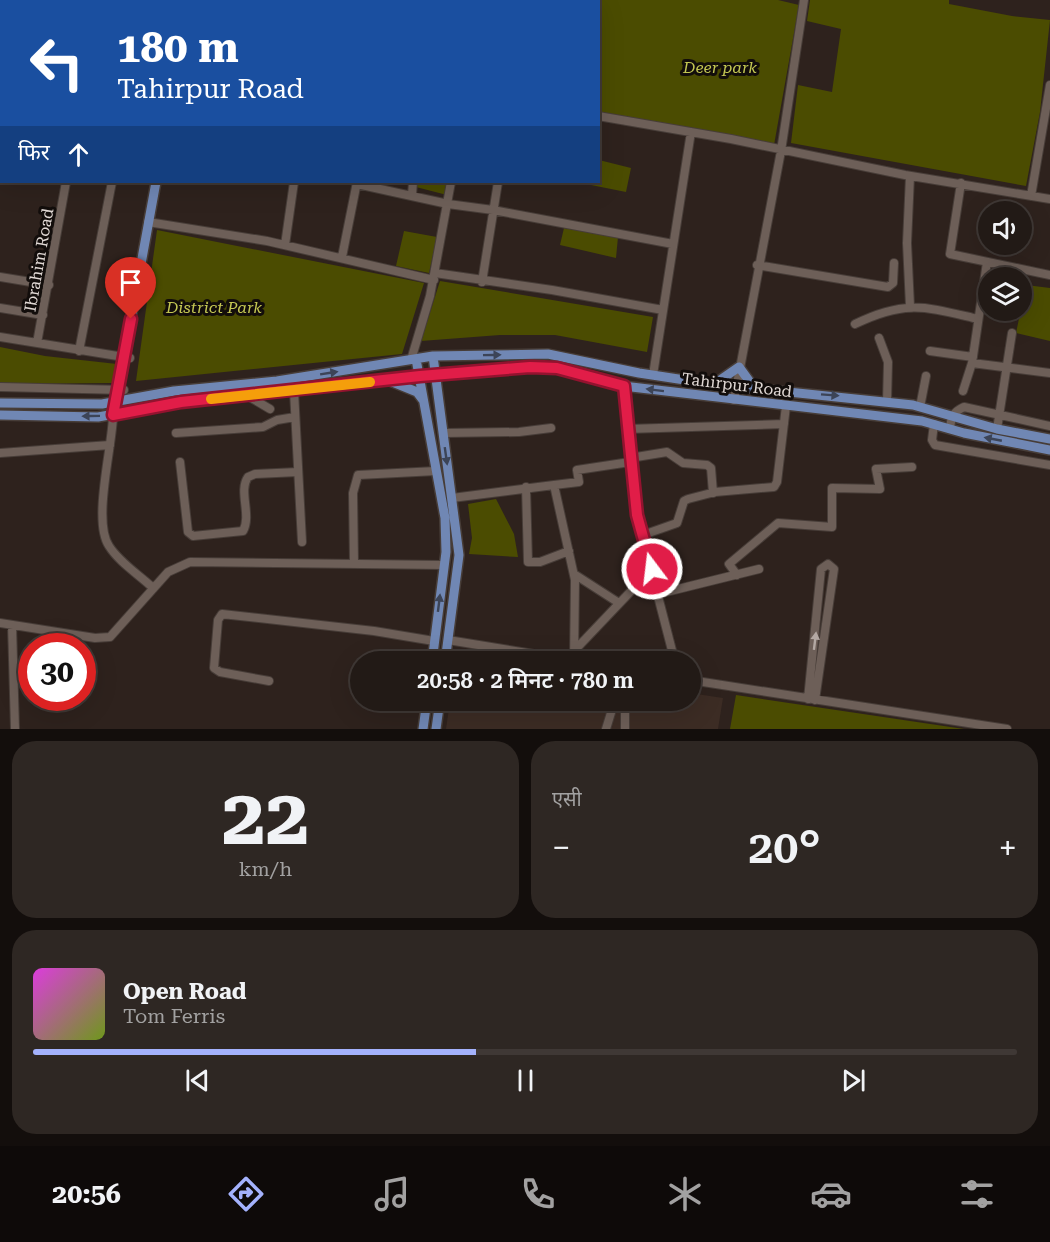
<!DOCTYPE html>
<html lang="hi">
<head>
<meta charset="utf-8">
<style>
	:root { --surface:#221a16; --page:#2e2723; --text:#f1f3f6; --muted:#a2a1a1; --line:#3f3835; --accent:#a4b2fc }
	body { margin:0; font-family:"Roboto Serif","Noto Sans Devanagari",serif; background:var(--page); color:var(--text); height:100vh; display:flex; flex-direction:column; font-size:22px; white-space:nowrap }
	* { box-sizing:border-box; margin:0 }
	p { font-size:20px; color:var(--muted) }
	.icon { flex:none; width:33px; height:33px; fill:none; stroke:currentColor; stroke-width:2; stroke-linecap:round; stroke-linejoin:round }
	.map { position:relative; height:729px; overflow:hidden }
	.panel { display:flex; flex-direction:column; gap:12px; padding:12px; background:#130e0c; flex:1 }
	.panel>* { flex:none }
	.top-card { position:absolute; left:0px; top:0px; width:600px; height:183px; box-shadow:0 6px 24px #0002,0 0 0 2px var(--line); background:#1a4fa0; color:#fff; overflow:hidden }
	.buttons { position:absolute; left:978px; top:201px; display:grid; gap:12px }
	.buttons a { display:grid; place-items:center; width:54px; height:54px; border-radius:50%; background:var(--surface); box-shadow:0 6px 24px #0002,0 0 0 2px var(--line); font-size:30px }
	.speed { position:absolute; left:18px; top:633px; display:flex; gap:12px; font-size:30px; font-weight:700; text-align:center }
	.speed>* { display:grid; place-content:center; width:78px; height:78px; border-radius:50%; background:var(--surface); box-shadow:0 6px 24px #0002,0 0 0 2px var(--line); line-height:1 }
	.speed .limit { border:9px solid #d22; background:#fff; color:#111 }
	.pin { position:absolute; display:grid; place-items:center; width:51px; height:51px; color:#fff; margin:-62px -26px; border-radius:50% 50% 50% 0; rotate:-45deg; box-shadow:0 0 6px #0007 }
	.pin .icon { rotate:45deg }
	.me { position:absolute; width:66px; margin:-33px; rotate:345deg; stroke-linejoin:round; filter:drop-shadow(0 0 4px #0008) }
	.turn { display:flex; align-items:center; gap:21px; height:126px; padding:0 18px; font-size:27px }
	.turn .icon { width:78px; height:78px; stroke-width:2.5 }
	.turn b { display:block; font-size:42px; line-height:51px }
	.then { display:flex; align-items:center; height:57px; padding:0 18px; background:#0003; gap:12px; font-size:22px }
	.big { font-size:45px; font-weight:600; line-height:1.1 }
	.panel .card { flex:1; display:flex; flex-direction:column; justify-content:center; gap:9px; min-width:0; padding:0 21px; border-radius:24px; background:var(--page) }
	.panel .dial { align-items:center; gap:0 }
	.dial b { font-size:78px; line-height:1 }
	.song { display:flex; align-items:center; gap:18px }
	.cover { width:72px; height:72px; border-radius:9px; background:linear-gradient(135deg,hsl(300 70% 55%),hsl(80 70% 35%)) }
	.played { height:6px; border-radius:3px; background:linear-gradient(90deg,var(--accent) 45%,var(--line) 45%) }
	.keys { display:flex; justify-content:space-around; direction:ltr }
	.heat { display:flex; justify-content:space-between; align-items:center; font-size:33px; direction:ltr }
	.panel .tiles { flex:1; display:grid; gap:12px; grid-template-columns:1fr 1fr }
	.card:last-child { grid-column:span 2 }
	.trip { position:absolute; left:350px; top:651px; width:351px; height:60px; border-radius:30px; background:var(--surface); box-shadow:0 6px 24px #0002,0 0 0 2px var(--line); font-weight:600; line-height:60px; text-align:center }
	.tab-bar { display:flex; height:96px; justify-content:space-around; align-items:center; background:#0e0a09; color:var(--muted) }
	.tab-bar .icon { width:42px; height:42px }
	.tab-bar .active { color:var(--accent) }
	.tab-bar b { font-size:27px; color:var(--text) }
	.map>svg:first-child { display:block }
</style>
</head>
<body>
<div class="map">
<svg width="1050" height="729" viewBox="0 0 1050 729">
	<rect width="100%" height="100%" fill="#2e221d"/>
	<path fill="#3c2c24" d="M690,693L723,698L718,729H446L450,701L690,700Z"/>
	<path fill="#4b4c01" d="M516,0H778L799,5L774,145L599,112L598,2Z
		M810,0H949V4L1012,16L1050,20L1040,112L1026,186L791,143L798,85L832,92L841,29L807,21Z
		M599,160L631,168L626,192L576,182H598Z
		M413,182H450L447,195L412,186Z
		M564,228L618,237L616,258L560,245Z
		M157,230L424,283L402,354L136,381Z
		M404,231L437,237L429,273L396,266Z
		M440,281L653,317L647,352L555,335H500L421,341Z
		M1026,285L1050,288V341L1016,333Z
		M0,347L45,356L117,364L113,383L0,384Z
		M496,499L514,534L518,557L469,554L472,538L468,504Z
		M736,695L964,729H730Z"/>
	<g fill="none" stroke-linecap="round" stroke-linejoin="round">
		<defs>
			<path id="minor" d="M117,0L127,2
				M35,2V0
				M64,2V0
				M94,2V0
				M270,2V0
				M338,2L339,0
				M513,2V0
				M598,116L731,139L905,175L1050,199
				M0,124H2
				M961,183L950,254L1050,275
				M357,184L448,204L493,210L673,244
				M412,195L413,182
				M1031,196L1050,85
				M148,222L267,241L434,280
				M285,245L294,182
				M342,257L357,182
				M757,265L888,287L893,283L894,263
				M435,273L552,290L663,310
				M0,277L49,285
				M482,282L498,182
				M910,306L907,243L910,176
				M0,308L43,315
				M855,324C906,299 926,307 978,319
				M0,337L130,358
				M879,338L888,362L887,402
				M37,343L66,182
				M79,351L112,182
				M930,351L973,357
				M411,360L430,296L451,182
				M972,363L1050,373
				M653,375L691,132
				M623,386L637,515L675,662
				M0,387L124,390
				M294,391L302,542
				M963,391L972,363L987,262
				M248,396L270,409
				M734,400L781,151L804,0
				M920,407L926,376
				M113,415C113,444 92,521 109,546C119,562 138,574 152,587
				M934,424L932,440L935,445L1050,465
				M627,429L784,424
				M950,429C951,417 953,412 964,407L1050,426
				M997,429L1012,333
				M176,433L263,427L277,420L295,417
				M443,433L519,432L551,428
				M0,453L110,445
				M630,458L667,452L683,463L707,465L711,468L713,493
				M180,462L188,532L193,536L243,531C252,515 238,491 248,477L255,474L298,472
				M554,485L579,482L577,470L630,462
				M526,487L528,562H540L569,551
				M452,498L554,485L575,580L574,660
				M643,535L677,523L684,501L688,499L715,492L774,487L777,482L786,406
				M354,563L353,493L358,475L436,471
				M574,574L619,603
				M737,575L729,564L778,523L832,527V488L880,489L876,469L912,467
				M658,594L759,569
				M0,623L95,638L110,637L168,572L190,562L444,565
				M12,625L15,729
				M448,640L583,662
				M574,651L652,569
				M690,680L1007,729
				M269,681L220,672L214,668L218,620L222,614L374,631L434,641
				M808,699L821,569L828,564L834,569L815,700
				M606,729L614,703
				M625,729V705"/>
			<path id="major" d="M187,2V0
				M433,356L459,555L445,662
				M416,359L445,518L446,552L432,662
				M390,381L417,392L423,400
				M713,385L739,367L755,389
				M0,403L102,404L174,391L277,381L433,356L548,354L639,373L711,384L913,405L997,429L1050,439
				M115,406L156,182
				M0,415L98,417L181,402L420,376L530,367L557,368L623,386L922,421L964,433L1050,450
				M423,729L427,700
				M436,729L440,700"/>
		</defs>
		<use href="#minor" stroke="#473d38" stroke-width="10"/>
		<use href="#major" stroke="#473d38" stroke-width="12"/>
		<use href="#minor" stroke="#6d5f58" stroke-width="8"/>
		<use href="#major" stroke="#7087b4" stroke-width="9"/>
	</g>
	<defs><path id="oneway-solid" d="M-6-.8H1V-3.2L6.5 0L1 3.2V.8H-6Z" transform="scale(1.5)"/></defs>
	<g fill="#3c4457">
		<use href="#oneway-solid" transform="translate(492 355) rotate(-1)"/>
		<use href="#oneway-solid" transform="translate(329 373) rotate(-9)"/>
		<use href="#oneway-solid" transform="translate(655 390) rotate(-173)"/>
		<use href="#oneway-solid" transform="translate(830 395) rotate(4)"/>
		<use href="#oneway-solid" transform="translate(91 416) rotate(179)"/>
		<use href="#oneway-solid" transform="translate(993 439) rotate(-169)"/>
		<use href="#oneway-solid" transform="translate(446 456) rotate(82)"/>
		<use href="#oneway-solid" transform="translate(439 603) rotate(-83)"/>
	</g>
	<use fill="#b3a8a3" href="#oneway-solid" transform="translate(815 641) rotate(-83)"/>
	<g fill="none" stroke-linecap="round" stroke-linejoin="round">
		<defs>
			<path id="route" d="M131,319L113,415L181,402L420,376L530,367L557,368L624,386L637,515L652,569"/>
		</defs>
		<use href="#route" stroke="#92132f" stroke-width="15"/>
		<use href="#route" stroke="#e11d48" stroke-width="10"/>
		<path stroke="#f59e0b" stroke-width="10" d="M211,399L370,382"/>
	</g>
	<g text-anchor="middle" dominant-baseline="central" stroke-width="6" stroke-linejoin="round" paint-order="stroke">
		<g font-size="16" font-style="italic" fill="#c4c753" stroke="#120d0b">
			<text x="720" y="67">Deer park</text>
			<text x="214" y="307">District Park</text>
		</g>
		<g font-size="16" fill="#e1d9d5" stroke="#120d0b">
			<text transform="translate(39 260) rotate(-80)">Ibrahim Road</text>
			<text transform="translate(737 385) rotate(7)">Tahirpur Road</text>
		</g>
	</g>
</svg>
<div class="buttons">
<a><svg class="icon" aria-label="sound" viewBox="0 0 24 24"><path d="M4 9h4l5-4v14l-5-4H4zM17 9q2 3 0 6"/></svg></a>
<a><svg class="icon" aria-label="layers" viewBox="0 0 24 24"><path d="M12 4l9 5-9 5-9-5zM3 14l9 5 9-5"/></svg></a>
</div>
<div class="speed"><div class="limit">30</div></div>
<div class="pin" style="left:131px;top:319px;background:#d93025"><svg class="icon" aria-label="arrive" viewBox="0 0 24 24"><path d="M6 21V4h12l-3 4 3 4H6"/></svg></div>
<svg class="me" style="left:652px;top:569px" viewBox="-20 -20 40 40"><circle r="17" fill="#e11d48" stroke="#fff" stroke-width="3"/><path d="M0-11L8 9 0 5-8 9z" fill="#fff"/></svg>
<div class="trip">20:58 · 2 मिनट · 780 m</div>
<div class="top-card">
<div class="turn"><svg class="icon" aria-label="left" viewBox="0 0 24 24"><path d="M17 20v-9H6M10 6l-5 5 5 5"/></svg><div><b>180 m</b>Tahirpur Road</div></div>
<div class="then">फिर<svg class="icon" aria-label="ahead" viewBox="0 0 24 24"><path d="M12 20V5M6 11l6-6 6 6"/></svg></div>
</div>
</div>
<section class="panel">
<div class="tiles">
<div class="card dial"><b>22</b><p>km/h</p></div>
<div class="card"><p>एसी</p>
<div class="heat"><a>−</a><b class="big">20°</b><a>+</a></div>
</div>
<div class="card">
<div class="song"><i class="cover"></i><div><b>Open Road</b><p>Tom Ferris</p></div></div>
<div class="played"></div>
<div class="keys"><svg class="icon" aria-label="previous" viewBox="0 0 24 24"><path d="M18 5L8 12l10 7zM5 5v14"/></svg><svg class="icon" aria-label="pause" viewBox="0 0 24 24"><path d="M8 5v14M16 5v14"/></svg><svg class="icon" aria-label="next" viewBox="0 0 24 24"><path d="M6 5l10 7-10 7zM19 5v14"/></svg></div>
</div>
</div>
</section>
<nav class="tab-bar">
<b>20:56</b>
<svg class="icon active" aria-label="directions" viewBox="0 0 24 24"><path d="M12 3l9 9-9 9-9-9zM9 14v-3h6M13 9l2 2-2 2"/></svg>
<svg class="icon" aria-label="music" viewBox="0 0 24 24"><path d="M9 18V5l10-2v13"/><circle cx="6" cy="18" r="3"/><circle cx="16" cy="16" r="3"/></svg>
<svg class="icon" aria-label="phone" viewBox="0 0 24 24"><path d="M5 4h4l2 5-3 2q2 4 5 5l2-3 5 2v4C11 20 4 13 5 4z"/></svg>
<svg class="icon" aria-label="climate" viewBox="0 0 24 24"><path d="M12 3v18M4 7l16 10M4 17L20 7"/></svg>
<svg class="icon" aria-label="car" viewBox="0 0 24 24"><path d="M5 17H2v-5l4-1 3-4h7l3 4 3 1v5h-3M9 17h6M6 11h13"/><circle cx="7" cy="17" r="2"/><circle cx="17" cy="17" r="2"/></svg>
<svg class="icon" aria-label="filters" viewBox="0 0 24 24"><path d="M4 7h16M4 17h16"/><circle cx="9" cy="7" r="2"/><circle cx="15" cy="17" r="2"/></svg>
</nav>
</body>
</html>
